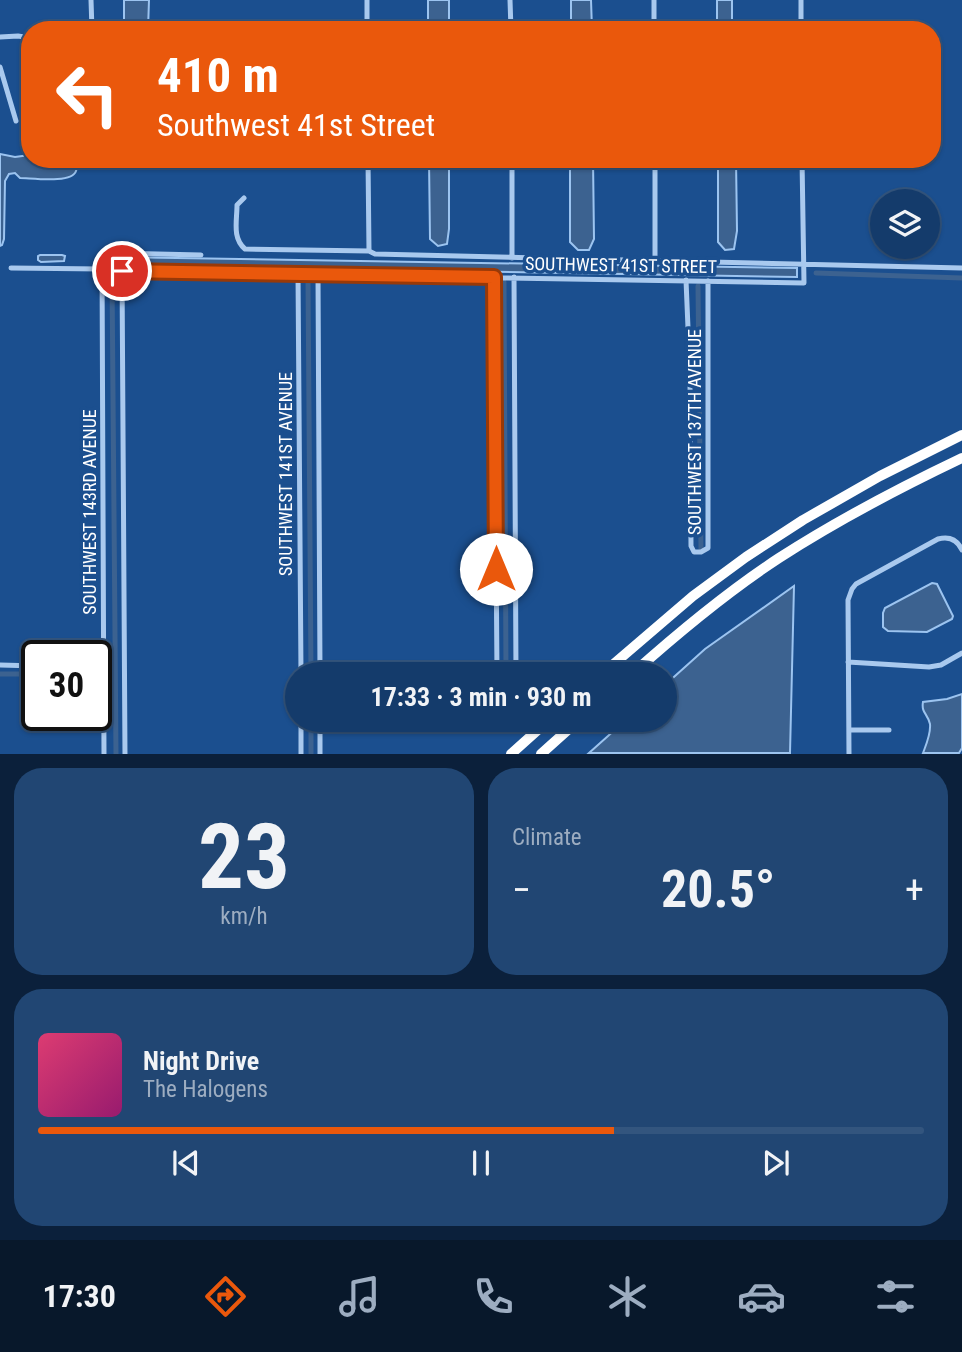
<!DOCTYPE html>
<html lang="en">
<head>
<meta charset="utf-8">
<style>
	:root { --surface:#143b6b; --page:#214673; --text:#f1f3f6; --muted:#9dadc1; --line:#33557e; --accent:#ea580c }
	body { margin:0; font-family:"Roboto Condensed",sans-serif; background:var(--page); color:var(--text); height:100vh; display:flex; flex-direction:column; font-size:26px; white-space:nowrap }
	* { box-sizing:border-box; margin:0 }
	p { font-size:23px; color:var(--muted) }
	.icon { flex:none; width:38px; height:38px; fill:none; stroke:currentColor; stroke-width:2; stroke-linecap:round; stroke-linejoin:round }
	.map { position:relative; height:754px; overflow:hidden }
	.side { display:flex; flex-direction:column; gap:14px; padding:14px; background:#0b203b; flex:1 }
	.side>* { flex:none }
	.banner { position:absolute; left:21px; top:21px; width:920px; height:147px; border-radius:28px; box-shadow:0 2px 5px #0004,0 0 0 2px var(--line); background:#ea580c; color:#fff; overflow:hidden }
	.buttons { position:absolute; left:870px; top:189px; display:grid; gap:14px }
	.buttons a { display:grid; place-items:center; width:70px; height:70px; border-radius:50%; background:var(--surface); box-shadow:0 2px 5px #0004,0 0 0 2px var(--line); font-size:35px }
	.speed { position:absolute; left:21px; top:640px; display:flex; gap:14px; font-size:35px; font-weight:700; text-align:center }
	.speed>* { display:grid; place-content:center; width:91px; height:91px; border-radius:50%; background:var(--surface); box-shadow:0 2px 5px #0004,0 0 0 2px var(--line); line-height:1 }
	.speed .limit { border:4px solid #111; border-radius:10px; background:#fff; color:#111 }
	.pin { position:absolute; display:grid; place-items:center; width:60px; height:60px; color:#fff; margin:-30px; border:4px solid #fff; border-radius:50%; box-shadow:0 2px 7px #0007 }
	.me { position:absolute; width:77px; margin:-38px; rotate:0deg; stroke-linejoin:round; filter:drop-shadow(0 0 5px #0008) }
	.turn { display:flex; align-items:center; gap:24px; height:147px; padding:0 21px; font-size:32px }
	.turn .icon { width:91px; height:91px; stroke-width:2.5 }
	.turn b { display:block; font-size:49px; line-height:60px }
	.big { font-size:52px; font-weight:700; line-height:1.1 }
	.side .widget { flex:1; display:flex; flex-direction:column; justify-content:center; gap:10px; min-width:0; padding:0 24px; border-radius:28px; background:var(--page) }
	.side .dial { align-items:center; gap:0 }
	.dial b { font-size:91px; line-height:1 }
	.song { display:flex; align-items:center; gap:21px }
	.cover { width:84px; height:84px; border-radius:10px; background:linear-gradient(135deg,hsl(340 70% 55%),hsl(320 70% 35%)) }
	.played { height:7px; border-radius:4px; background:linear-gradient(90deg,var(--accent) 65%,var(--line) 65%) }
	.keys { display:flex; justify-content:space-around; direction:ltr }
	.heat { display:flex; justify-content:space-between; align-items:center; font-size:38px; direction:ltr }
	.side .tiles { flex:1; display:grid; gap:14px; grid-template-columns:1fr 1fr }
	.widget:last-child { grid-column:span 2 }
	.trip { position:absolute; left:285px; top:662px; width:392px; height:70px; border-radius:35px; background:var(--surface); box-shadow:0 2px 5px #0004,0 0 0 2px var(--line); font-weight:700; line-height:70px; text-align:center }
	.dock { display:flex; height:112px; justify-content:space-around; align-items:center; background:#08182b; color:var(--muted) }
	.dock .icon { width:49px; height:49px }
	.dock .current { color:var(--accent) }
	.dock b { font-size:32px; color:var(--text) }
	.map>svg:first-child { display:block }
</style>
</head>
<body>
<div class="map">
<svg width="962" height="754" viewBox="0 0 962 754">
	<rect width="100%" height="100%" fill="#1b4f8f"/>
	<path fill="#3c6290" stroke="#9cc4f0" stroke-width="2" d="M124,0H149L148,30H124Z
		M428,0H449V30H428Z
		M571,0H591L592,30H571Z
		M717,0H732V30H717Z
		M0,154L15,157L30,155V159H76C76,163 78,167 76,171C72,184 31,178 20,178L15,173L9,174L5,181L4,239L2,245L0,246Z
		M429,159H449V229L447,244L438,246L430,239Z
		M570,159H593L594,239L589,250H578L570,242Z
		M718,159H736L737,231L734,249L725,250L718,242Z
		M40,255H62L65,256L64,261L41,262L38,260V256Z
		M113,257L797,268V277L110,265L107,264L106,261Z
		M932,583L937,584L953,616L952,619L927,632L888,631L883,627V613L885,608Z
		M794,586L790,753H589L627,719H665V685L705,649Z
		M962,694V748L959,753H923C926,745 931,734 930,724C928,714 921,713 923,702L947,699Z"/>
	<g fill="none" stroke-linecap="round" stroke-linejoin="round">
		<path stroke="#3c6290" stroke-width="5" d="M816,273L962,278
			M112,276L116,754
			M308,279L311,674
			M504,282L506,674
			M698,286L701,549
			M0,674H37
			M311,719V754"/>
		<path stroke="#a9c9ee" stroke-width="5" d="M91,0L92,30
			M367,0V30
			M510,0L511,30
			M654,0V30
			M801,0V30
			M0,37L18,36L30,38
			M0,67L16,121
			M368,159L369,251
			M512,159V258
			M655,159V260
			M244,198L237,205C237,221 232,238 245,249L369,251L375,254L962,268
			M11,268L101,269
			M101,271L804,283L802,159
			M122,271L125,754
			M298,273L301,674
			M318,274L320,674
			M494,277L497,674
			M514,277L516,674
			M686,280L690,376L691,546L694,552H701L708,548V281
			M848,662L929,667L941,665L962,653
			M0,665L37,666
			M301,719V754
			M320,719V754
			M849,730H889
			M104,754L102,260L107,255L114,253L201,255
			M849,754L848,600L852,589L856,584L938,539C949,536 957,539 962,550"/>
		<path stroke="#fff" stroke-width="10" d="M602,674L693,596L746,557L803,520L880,476L962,435
			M632,674C679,632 727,592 779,558C838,520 899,488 962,458
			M511,754L550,719
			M541,754L580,719"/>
	</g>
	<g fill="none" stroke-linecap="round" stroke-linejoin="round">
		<defs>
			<path id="route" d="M122,271L494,277L496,569"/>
		</defs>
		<use href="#route" stroke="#983908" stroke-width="18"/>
		<use href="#route" stroke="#ea580c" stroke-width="12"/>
	</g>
	<g text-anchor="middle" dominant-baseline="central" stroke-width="7" stroke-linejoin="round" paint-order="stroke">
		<g font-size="18" fill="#fff" stroke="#1b4f8f">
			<text transform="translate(621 265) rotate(1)">SOUTHWEST 41ST STREET</text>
			<text transform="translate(694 432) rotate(-90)">SOUTHWEST 137TH AVENUE</text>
			<text transform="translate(285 474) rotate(-90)">SOUTHWEST 141ST AVENUE</text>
			<text transform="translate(89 512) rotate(-90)">SOUTHWEST 143RD AVENUE</text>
		</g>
	</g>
</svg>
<div class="buttons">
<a><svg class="icon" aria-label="layers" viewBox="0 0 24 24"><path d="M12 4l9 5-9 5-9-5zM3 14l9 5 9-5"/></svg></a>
</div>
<div class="speed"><div class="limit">30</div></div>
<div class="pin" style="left:122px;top:271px;background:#d93025"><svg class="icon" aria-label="arrive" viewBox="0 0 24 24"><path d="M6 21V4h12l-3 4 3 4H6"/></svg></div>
<svg class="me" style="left:496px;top:569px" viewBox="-20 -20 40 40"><circle r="19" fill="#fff"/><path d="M0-13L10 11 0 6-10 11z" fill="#ea580c"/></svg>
<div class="trip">17:33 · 3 min · 930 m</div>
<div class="banner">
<div class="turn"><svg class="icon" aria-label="left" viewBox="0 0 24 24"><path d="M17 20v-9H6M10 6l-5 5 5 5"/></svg><div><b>410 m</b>Southwest 41st Street</div></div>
</div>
</div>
<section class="side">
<div class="tiles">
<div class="widget dial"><b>23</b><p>km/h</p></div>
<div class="widget"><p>Climate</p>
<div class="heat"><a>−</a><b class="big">20.5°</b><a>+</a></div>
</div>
<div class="widget">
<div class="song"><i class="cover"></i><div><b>Night Drive</b><p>The Halogens</p></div></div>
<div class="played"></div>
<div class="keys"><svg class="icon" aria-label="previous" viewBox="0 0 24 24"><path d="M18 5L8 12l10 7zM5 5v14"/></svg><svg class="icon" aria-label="pause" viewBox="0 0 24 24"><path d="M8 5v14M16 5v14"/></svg><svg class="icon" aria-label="next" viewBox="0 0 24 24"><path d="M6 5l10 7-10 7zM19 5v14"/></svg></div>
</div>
</div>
</section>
<nav class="dock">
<b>17:30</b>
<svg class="icon current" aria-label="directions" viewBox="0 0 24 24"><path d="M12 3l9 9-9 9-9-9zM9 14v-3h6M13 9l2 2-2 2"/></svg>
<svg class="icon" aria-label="music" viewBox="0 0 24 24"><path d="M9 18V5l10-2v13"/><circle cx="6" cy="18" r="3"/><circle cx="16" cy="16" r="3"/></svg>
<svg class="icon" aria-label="phone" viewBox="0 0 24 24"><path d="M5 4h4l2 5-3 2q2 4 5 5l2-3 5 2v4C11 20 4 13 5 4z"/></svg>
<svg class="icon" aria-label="climate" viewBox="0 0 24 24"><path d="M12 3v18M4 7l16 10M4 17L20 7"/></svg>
<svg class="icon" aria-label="car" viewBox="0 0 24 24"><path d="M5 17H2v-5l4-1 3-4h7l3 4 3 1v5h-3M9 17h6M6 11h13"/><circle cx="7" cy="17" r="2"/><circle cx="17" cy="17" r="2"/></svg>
<svg class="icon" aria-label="filters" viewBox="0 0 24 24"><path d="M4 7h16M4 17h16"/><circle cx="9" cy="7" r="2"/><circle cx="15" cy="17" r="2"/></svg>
</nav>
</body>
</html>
